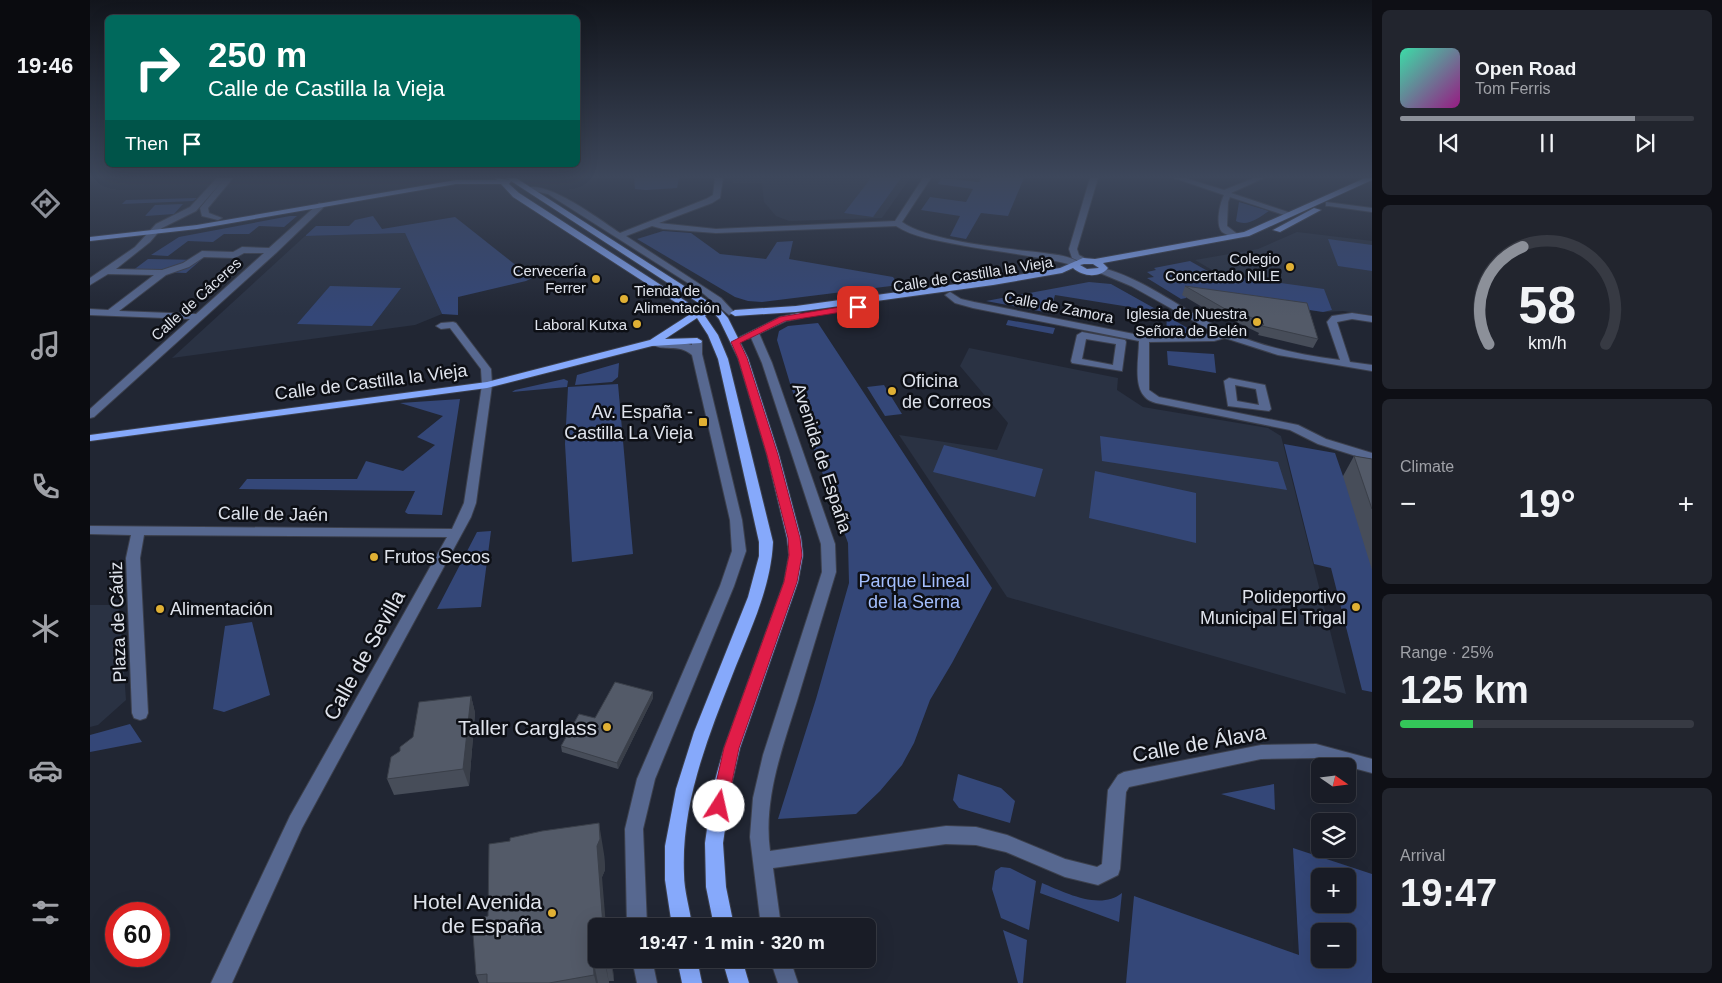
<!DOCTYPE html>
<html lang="en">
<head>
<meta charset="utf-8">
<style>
	:root { --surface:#191c26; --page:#22252e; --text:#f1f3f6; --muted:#9fa1a7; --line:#373a43; --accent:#8c9099 }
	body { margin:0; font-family:Helvetica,sans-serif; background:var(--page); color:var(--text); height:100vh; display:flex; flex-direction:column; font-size:19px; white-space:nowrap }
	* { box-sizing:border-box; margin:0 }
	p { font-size:16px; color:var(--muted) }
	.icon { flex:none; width:28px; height:28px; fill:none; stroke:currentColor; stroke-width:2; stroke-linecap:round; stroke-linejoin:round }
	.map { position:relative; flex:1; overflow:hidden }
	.details { display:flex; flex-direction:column; gap:10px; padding:10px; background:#0e0f15; width:350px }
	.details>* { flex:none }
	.guide { position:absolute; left:15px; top:15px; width:475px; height:152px; border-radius:8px; box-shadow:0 5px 20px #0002,0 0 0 1px var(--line); background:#00695c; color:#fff; overflow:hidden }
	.needle { width:32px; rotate:104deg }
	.buttons { position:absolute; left:1221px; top:758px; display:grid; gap:10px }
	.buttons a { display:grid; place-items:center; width:45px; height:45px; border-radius:8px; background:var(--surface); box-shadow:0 5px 20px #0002,0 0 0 1px var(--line); font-size:25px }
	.speed { position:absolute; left:15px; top:902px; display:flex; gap:10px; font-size:25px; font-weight:700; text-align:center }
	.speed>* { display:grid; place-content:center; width:65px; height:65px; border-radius:50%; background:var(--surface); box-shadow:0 5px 20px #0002,0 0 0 1px var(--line); line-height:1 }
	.speed .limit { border:8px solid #d22; background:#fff; color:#111 }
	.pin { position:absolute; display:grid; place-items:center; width:42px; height:42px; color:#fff; margin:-21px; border-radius:10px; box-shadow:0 2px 8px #0006 }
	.me { position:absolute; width:55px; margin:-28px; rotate:10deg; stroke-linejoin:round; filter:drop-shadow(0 0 4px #0008) }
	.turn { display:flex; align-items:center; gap:18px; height:105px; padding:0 20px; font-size:22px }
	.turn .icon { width:65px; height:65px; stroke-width:2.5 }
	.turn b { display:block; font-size:35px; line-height:42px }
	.then { display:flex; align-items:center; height:48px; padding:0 20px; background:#0003; gap:10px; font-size:19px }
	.big { font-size:38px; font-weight:600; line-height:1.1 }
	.details .card { flex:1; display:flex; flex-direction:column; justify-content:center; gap:8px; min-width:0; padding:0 18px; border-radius:8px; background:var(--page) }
	.details .dial { align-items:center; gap:0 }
	.dial svg { height:130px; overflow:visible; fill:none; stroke:var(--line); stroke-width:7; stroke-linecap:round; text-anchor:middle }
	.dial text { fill:var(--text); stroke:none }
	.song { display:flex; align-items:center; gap:15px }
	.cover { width:60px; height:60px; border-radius:8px; background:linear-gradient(135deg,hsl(160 70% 55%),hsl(310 70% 35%)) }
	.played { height:5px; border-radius:2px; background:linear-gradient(90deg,var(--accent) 80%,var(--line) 80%) }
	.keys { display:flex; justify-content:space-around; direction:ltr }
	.heat { display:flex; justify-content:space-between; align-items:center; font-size:28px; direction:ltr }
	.charge { height:8px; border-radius:4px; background:linear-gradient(90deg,#34c759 25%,var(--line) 0) }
	.trip { position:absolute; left:498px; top:918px; width:288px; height:50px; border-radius:8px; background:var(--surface); box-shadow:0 5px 20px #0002,0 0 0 1px var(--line); font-weight:600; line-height:50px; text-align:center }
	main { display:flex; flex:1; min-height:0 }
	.dock { display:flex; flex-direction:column; width:90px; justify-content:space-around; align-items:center; background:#0a0b0f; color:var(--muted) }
	.dock .icon { width:35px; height:35px }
	.dock .active { color:var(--accent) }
	.dock b { font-size:22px; color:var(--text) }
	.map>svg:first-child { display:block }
</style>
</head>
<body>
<main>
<nav class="dock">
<b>19:46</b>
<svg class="icon active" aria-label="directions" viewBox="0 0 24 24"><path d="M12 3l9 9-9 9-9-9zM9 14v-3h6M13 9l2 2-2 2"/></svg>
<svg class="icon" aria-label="music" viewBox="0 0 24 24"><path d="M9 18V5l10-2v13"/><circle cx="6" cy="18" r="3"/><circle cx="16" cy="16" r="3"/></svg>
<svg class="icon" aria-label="phone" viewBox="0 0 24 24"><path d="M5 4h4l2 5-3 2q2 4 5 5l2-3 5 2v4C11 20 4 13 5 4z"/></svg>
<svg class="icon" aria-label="climate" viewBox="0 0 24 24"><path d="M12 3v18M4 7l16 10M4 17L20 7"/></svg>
<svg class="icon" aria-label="car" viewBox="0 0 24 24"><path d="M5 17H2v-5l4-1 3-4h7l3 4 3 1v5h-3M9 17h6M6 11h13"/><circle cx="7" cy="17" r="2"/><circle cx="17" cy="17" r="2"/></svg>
<svg class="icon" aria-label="filters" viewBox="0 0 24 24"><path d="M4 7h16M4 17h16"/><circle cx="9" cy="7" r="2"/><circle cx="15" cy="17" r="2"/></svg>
</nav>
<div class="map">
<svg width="1282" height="983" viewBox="0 0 1282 983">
	<rect width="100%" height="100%" fill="#212633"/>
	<path fill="#2a3243" d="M643,178H820L792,218L699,221L686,216L674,202L672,183H643Z
		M1207,232L1282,241V315L1253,311L1233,312L1127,296L1129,274L1105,260L1168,249Z
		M315,233L352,314L325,325L82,358L215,236Z
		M879,348L1028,378L1027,390L1053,407L1178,428L1191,436L1256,694L917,597L809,435L907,450L918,423L870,366Z
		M0,605H29L36,700L8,725L0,727Z"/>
	<path fill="#344778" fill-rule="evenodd" d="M544,178H589L587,188L556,190L545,189Z
		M781,178H811L783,217L754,213Z
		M851,178L889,182L891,178H934L918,216L891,213L876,239L860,236L870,216L831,210L840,197L876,202L883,189L848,184Z
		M107,198L103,201L32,204L36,200Z
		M1149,202L1179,211C1168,218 1158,227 1146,221Z
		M93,204L84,214L55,216L65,205Z
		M200,216H207L194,227L169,226L159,234H134L123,242L98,241L78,256L61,255L89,237Z
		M283,216L292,229L365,217L442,278L436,281L368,297V315L352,314L315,233L215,236L226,226H259L265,220Z
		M573,231L601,233L630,254L676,259L687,242L703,241L699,259L803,277L809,285L672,302L658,301L645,297L547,239Z
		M1238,239L1282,245V271L1248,266Z
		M58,259L111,260L96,273L42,271Z
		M1100,261L1130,278L1147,280V277L1234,289L1242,310L1233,312L1127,296L1096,297V298L1091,299L1057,278L1064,277L1057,272L1066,270L1064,268Z
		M999,282L1021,284L1071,312L965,295L960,313L896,301Z
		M240,286L311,288L282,326L207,324Z
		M1077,316L1106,333H1076Z
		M918,320L965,328L963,334L916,325Z
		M728,323L902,588L862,663L840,700L824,743L812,765L790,791L766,814L688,819L726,699L759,583L758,543L702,390L687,340L689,331L698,326Z
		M1077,351L1124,354L1126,373L1078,365Z
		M529,363L528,377L522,382L485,385L487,375Z
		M474,379L478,381L477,387L422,392L425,390Z
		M528,384L543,554L482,562L475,444L478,387Z
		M794,385L812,414L795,416L777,387Z
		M370,399L352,515L318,514L315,512L325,491L149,489L157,479H267L276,461L313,471L345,445L327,437L353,416L310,403Z
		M1010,436L1188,462L1197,490L1012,461Z
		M1194,444L1245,453L1253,476L1282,482V692L1272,690L1241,568L1224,564Z
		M854,445L953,469L945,497L843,472Z
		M1005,471L1106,493V543L999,518Z
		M401,531L391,607L347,609L387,532Z
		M162,622L180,695L134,712L123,709L135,626Z
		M40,724L52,742L0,752V735Z
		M868,774L911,788L925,801L920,823L869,808L863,800Z
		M1184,784L1185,810L1131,794Z
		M1203,848L1282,874V983H1036L1044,896L1209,955ZM1258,876V904H1230V876ZM1258,931V959H1230V931Z
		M911,867L920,868L946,881L939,930L911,918L902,889L905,871Z
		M952,883C974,892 1010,911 1032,893L1029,922L950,893Z
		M913,930L937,940L933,983H928Z"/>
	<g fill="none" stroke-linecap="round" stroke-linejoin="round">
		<defs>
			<path id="minor" d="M127,178H135L106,211L72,228L60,242L26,269L72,270L93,263L112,251L143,252L152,247L179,248L229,203L236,205L186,253L4,417L0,418V409L100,319L0,315V309L18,310L64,275L18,274L0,285V278L45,247L66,224L100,207ZM154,253H174L106,314L29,311L76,275L99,267L114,257L145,258Z
				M135,178H143L118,208L119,213L132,218L128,220L112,216L110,208Z
				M625,178H633L630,198L622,203L569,223L626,229L805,221L833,178H841L812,222C839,241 912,248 946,252C959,254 980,255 990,263L986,266C946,255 905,252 865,244C845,240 823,237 806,226L626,233L573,229L562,226L536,236L631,298L644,312L639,315L609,290L458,194L435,189C454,177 513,222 530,233L616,199L623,195Z
				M1000,178H1008L987,249L989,255L1000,261L996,264L982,258L979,249Z
				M1084,178H1095L1134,190L1164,178H1174L1141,193L1204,214L1197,216L1140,197L1138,202L1137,226L1150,236L1143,238C1140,236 1135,234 1132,232C1125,224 1130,203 1134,195Z
				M1236,202L1282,208V212L1239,206H1236Z
				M1013,268C1053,279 1086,305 1122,324C1162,345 1205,354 1250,360L1237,322L1242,316L1262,313L1282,316V322L1262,319L1247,322L1260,362L1282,365V371L1188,355L1135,338L1124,341L1059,342V390L1069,397L1208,425L1236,439L1282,453V461L1228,444L1200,430L1066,403C1040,397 1049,362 1049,341L883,308L865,303L855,295L860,292L871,299L884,302L1054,336L1127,334L1041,286L1010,273L1009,271Z
				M363,322L366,323L401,369L402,385L386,503L381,517L212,828L142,983H121L200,816L357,537L54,535L50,558L58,713L56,718L50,720L44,718L42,713L36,558L41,535L0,534V526L362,529L374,503L392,385L391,369L360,328L351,329L346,326L351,323Z
				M664,330L669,333L682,363L745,544L746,572C733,615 720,658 707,701C692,749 673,800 680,851L856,826L886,827L917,835L975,859L1007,867L1012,864L1018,790L1028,775L1034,772L1171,745L1226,744L1282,759V773L1226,758L1171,759L1039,787L1036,792L1030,869L1028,875L1008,885L975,877L916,852L886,845L856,844L683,868L691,926H671L660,837L663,798L673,755L732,572L731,544L672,363L659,333Z
				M992,332L1035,340L1036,342L1032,371L982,363L981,361L987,335ZM996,339L1026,344L1023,365L992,359Z
				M607,338L612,341V354L652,520L656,551L644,586L565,779L553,829L557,926H537L535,829L547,779L630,586L642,551L640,520L602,355C589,343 572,352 562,344C571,337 592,342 602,345V341Z
				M1139,378L1175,385L1181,409L1179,411L1138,406L1134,381ZM1145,385L1166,389L1169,405L1147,401Z
				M542,959H562L567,983H547Z
				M680,959H700L708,983H688Z"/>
			<path id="major" d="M405,178L420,180L417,178H426L630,309L638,318L658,358L689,455L711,538L713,555L708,582L650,748L641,787L633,843L636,887L644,926H624L616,887L615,843L623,787L634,748L694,582L699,555L697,538L677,455L648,358L629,319L624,313L421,181L419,184L429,193L611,311H617L619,313L615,316L628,335L638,359L683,542C681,589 659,632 642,676C617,739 591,805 594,874C594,891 600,909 602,926H582L575,880V846L586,789L604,732L658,597L669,556V542L628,359L618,335L607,318L575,339L607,338L612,341L611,343L562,346L397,388L0,441V435L397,382L560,340L602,313L423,197L411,184H366L107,229L0,241V237L107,225L366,180H407Z
				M1275,178H1282V180L1159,236L1013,263L1018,268C1010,278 993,277 983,268L972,273L903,285L706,312L645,316L640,313L645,310L706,306L903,279L970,268L993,258L1005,259L1154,232ZM994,264H1003L1009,268L997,269L990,265Z
				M1224,208L1231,210L1190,232L1183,230Z
				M709,313L712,314V318L696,321L658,339H652L650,337L690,317Z
				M587,959H607L612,983H592Z
				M632,959H652L659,983H639Z"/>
		</defs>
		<use href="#minor" stroke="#3c404d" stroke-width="2"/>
		<use href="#major" stroke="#3c404d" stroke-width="2"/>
		<use href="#minor" fill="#576890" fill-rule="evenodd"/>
		<use href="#major" fill="#86a9fb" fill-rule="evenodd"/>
	</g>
	<path fill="#474d59" d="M1095,286L1228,339L1223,348L1168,335L1169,333L1140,319L1134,320L1092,295Z
		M1264,456L1282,459V570L1253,476Z
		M381,696L385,713L379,786L304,795L297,779L310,751Z
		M563,698L528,769L472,752L471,746L505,718Z
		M420,841L514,854L515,870L512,877L506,926V959H522L524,981H519V983H389L386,975L398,916Z"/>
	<path fill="#3a3f49" d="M1144,309L1140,319L1134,320L1137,310Z
		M563,692V698L528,769L527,763Z
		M381,696L385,713L379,786L373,769Z
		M509,823L514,854L515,870L512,877L516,926H513L507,846Z
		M503,959L508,983H506L504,975Z
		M514,959H515L519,983Z
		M520,959H522L524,981Z"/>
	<path fill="#535a68" stroke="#3a3f49" d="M1095,286L1217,303L1228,339L1172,326L1174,324L1144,309L1137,310Z
		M1264,456L1282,459V509Z
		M525,682L563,692L527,763L471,746L489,714L505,718Z
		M381,696L373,769L297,779L301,757L310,751V747L323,737L329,702Z
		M509,823L510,839L507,846L513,926H506V958L503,959L504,975L459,983H397V974L386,975L382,920L398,916L399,844L420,841V838L452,831Z"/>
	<linearGradient id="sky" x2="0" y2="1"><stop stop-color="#12151c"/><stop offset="0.56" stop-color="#3d475b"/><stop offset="1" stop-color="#3d475b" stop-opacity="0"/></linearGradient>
	<rect width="1282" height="316" fill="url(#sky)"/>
	<path fill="#e11d48" stroke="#92132f" d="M768,304L771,305V309L695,321L650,343L657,358L688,455L710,538L712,555L707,582L649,748L637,806L635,811L629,813L623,811L621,806L634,748L694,582L699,555L698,538L677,455L648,358L641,342L690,317Z"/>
	<g fill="#e0b034" stroke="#0d0f15" stroke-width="2">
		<circle cx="1200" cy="267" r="5"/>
		<circle cx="506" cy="279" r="5"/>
		<circle cx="534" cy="299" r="5"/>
		<circle cx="1167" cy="322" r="5"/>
		<circle cx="547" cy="324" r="5"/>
		<circle cx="802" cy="391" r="5"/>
		<rect x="608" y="417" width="10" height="10" rx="2.5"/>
		<circle cx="284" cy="557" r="5"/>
		<circle cx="1266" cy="607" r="5"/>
		<circle cx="70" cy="609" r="5"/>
		<circle cx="517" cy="727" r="5"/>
		<circle cx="462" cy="913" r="5"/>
	</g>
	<g text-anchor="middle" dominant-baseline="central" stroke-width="5" stroke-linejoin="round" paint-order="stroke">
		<g font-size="15" fill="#dfe3ec" stroke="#0d0f15" text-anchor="end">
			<text x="1190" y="258">Colegio<tspan x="1190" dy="17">Concertado NILE</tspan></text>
			<text x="496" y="270">Cervecería<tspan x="496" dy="17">Ferrer</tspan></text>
			<text x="544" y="290" text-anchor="start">Tienda de<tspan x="544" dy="17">Alimentación</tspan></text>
			<text x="1157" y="313">Iglesia de Nuestra<tspan x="1157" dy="17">Señora de Belén</tspan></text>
			<text x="537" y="324">Laboral Kutxa</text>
		</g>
		<g font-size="15" fill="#dfe3ec" stroke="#0d0f15">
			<text transform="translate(883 274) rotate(-9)">Calle de Castilla la Vieja</text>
			<text transform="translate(106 299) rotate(-42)">Calle de Cáceres</text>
			<text transform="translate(969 307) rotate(11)">Calle de Zamora</text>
		</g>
		<g font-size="18" fill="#dfe3ec" stroke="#0d0f15" text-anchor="start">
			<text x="812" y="381">Oficina<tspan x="812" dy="21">de Correos</tspan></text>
			<text x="603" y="412" text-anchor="end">Av. España -<tspan x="603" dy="21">Castilla La Vieja</tspan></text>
			<text x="294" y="557">Frutos Secos</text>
			<text x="1256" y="597" text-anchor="end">Polideportivo<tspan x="1256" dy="21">Municipal El Trigal</tspan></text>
			<text x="80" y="609">Alimentación</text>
		</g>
		<g font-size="18" fill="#dfe3ec" stroke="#0d0f15">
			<text transform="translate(281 382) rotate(-7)">Calle de Castilla la Vieja</text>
			<text transform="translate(732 458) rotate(72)">Avenida de España</text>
			<text transform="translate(183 514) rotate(1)">Calle de Jaén</text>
			<text transform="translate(28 622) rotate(-92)">Plaza de Cádiz</text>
		</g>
		<g font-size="18" fill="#a4bffe" stroke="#0d0f15">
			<text x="824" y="581">Parque Lineal<tspan x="824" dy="21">de la Serna</tspan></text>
		</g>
		<g font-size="21" fill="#dfe3ec" stroke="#0d0f15">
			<text transform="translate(274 655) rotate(-61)">Calle de Sevilla</text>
			<text transform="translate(1109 743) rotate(-10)">Calle de Álava</text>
		</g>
		<g font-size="21" fill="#dfe3ec" stroke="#0d0f15" text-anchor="end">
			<text x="507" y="727">Taller Carglass</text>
			<text x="452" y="901">Hotel Avenida<tspan x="452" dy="24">de España</tspan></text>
		</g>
	</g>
</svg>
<div class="buttons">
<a><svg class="needle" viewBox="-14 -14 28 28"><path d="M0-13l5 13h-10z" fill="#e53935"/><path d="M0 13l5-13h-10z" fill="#9fa1a7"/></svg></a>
<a><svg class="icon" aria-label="layers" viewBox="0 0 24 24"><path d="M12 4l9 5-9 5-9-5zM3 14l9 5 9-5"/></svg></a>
<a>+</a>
<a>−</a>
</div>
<div class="speed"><div class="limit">60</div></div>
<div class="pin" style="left:768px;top:307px;background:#d93025"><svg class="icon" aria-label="arrive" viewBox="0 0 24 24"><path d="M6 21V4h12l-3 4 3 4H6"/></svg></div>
<svg class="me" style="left:629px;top:806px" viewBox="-20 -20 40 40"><circle r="19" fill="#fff"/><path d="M0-13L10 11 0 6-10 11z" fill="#e11d48"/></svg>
<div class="trip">19:47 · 1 min · 320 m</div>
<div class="guide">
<div class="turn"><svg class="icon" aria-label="right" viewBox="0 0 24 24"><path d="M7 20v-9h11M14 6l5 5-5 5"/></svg><div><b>250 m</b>Calle de Castilla la Vieja</div></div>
<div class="then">Then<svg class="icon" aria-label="arrive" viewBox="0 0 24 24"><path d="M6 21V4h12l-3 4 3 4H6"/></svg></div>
</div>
</div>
<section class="details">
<div class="card">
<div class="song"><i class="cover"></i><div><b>Open Road</b><p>Tom Ferris</p></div></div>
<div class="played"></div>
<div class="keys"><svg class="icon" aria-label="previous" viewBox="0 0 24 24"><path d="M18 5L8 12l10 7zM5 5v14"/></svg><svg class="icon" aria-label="pause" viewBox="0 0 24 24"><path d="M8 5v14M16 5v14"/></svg><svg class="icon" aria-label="next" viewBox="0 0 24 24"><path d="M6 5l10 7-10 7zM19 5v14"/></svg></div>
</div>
<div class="card dial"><svg viewBox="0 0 100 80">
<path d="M14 69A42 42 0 1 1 86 69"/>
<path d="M14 69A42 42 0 0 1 35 9" stroke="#8c9099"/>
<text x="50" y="56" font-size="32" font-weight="700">58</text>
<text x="50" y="72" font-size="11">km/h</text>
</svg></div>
<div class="card"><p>Climate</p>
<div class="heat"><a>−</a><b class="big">19°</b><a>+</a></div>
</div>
<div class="card"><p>Range · 25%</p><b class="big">125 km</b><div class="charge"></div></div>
<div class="card"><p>Arrival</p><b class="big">19:47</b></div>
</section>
</main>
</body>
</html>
